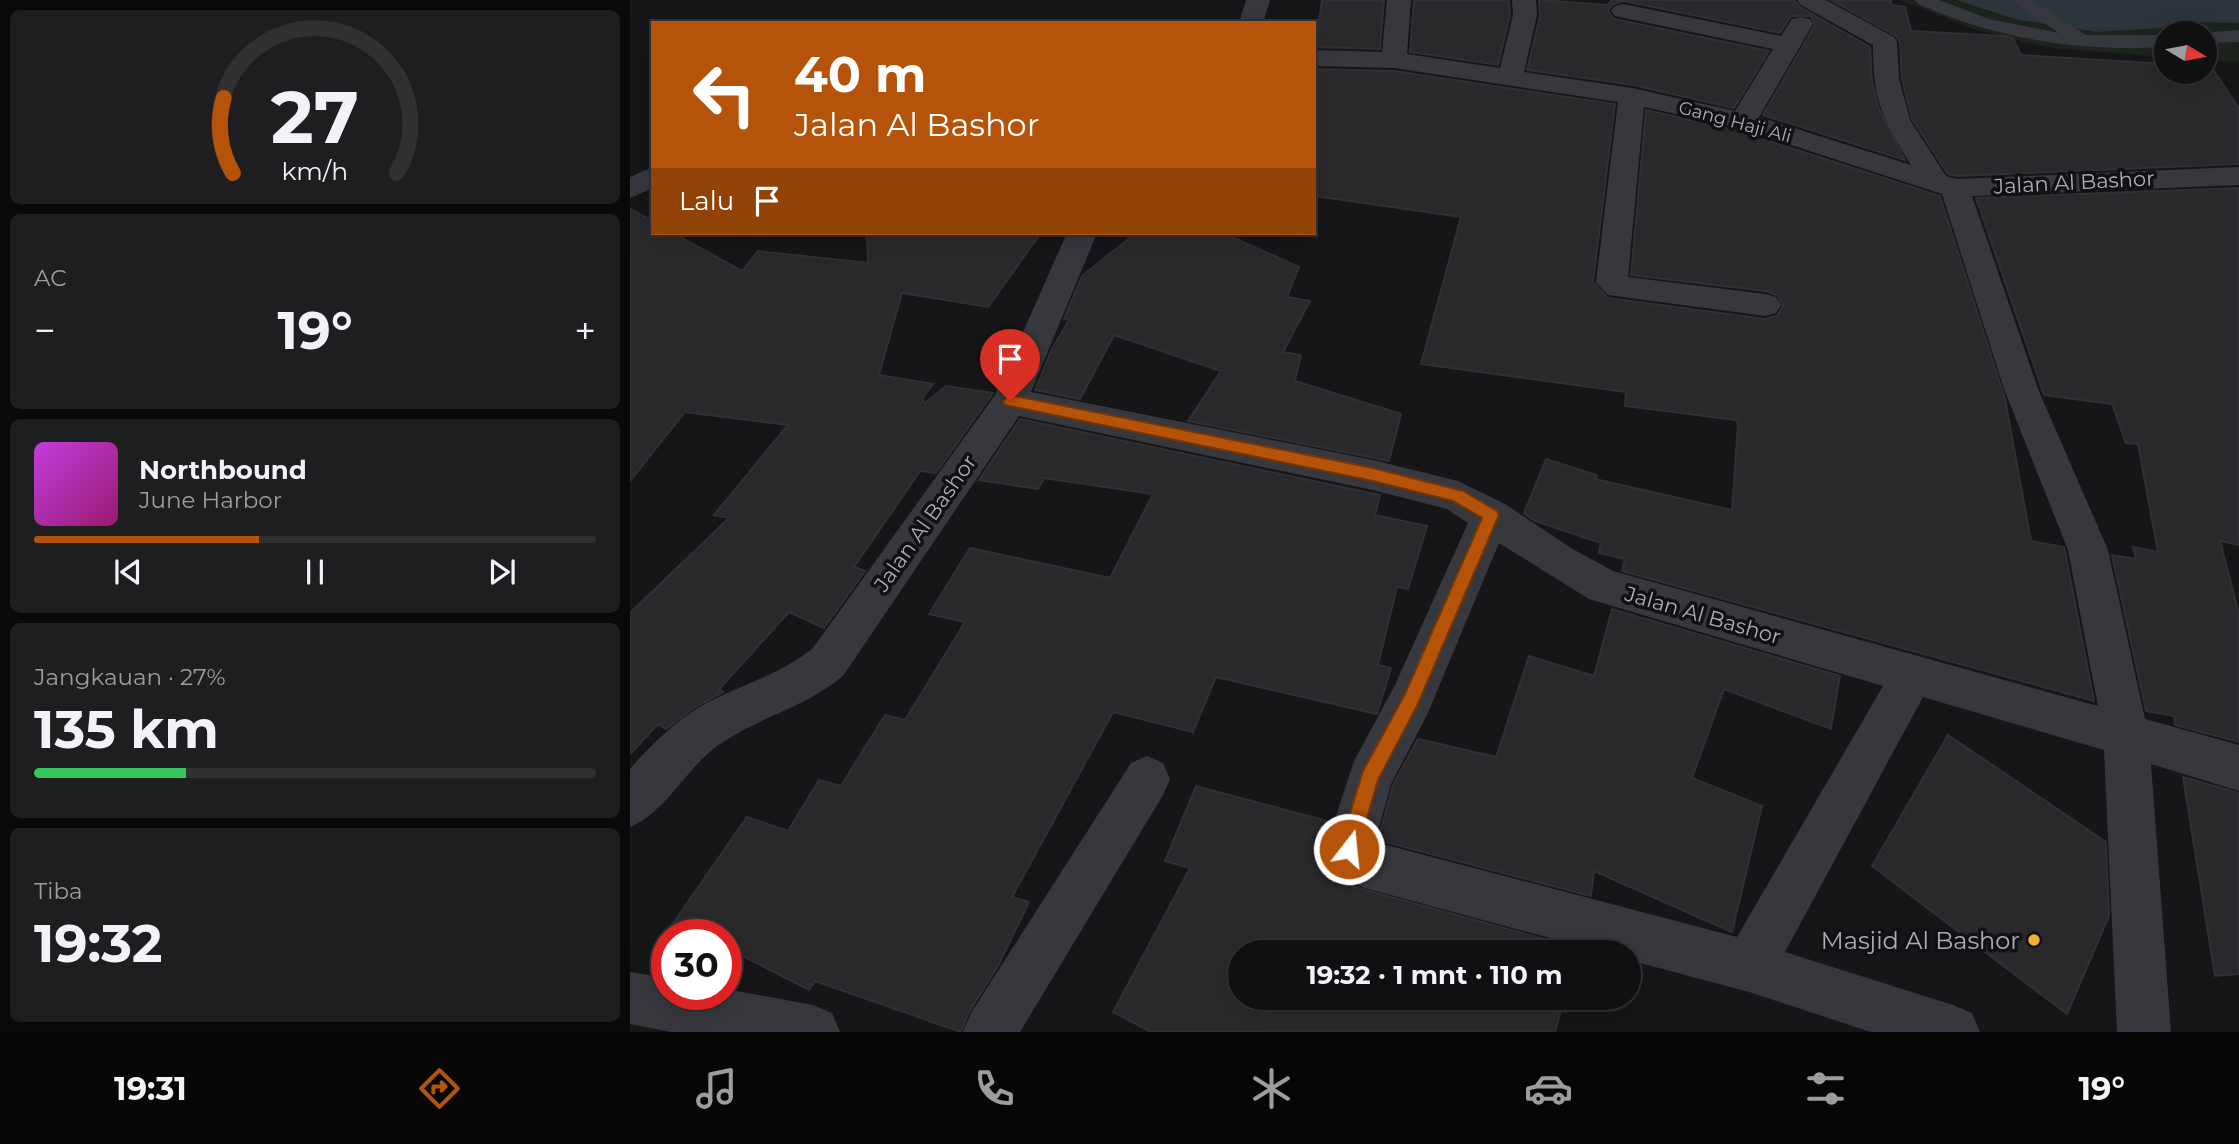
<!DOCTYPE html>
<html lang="id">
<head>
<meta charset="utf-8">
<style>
	:root { --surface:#101012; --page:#1e1e20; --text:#f1f3f6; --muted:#9c9d9f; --line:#303032; --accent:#b45309 }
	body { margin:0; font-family:Montserrat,sans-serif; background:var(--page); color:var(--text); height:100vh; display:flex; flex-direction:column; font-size:26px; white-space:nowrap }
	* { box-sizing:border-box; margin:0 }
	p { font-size:23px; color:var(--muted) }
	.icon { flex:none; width:38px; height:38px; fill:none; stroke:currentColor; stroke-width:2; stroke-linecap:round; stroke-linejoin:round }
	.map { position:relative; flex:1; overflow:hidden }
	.sheet { display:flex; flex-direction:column; gap:10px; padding:10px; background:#09090a; width:630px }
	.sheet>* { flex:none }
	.guide { position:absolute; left:21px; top:21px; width:665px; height:214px; border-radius:0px; box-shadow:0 7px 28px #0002,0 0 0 2px var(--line); background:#b45309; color:#fff; overflow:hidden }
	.needle { width:46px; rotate:100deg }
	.fabs { position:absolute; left:1524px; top:21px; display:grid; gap:14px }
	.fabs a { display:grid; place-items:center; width:63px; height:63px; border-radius:50%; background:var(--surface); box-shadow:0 7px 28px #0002,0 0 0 2px var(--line); font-size:35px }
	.speed { position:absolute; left:21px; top:919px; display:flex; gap:14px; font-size:35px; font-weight:700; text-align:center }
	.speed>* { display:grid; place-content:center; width:91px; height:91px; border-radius:50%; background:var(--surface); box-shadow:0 7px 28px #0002,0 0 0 2px var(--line); line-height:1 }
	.speed .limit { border:10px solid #d22; background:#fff; color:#111 }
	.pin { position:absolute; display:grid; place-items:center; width:60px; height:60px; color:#fff; margin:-72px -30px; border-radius:50% 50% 50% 0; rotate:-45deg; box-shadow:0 0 7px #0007 }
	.pin .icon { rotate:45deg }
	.me { position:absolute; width:77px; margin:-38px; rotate:16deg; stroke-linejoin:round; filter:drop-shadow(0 0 5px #0008) }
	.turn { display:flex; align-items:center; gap:24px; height:147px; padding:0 28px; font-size:32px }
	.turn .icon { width:91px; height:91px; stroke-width:2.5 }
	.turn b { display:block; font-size:49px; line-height:60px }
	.then { display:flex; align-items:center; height:66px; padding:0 28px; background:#0003; gap:14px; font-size:26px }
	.big { font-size:52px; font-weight:700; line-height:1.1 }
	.sheet .card { flex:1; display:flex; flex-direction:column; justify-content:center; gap:10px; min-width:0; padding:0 24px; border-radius:10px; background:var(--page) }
	.sheet .dial { align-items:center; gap:0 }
	.dial svg { height:182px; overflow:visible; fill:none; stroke:var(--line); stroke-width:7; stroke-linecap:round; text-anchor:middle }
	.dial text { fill:var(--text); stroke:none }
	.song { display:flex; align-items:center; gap:21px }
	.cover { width:84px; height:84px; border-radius:10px; background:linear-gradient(135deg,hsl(290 70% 55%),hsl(320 70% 35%)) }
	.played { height:7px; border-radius:4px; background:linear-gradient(90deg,var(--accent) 40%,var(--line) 40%) }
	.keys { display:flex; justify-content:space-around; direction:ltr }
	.heat { display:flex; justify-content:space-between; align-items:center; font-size:38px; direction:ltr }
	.charge { height:10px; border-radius:5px; background:linear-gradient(90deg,#34c759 27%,var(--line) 0) }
	.trip { position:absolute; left:598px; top:940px; width:413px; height:70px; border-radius:35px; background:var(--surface); box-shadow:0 7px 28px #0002,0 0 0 2px var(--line); font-weight:700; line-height:70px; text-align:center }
	.dock { display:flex; height:112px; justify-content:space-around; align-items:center; background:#060607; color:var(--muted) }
	.dock .icon { width:49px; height:49px }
	.dock .selected { color:var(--accent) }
	.dock b { font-size:32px; color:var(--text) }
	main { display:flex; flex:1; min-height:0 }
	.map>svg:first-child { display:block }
</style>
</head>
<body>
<main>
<section class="sheet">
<div class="card dial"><svg viewBox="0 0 100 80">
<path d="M14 69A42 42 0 1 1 86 69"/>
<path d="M14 69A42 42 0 0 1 10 36" stroke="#b45309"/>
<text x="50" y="56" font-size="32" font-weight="700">27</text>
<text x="50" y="72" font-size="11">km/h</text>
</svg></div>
<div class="card"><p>AC</p>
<div class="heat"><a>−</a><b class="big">19°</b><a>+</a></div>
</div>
<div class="card">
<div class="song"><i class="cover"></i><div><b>Northbound</b><p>June Harbor</p></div></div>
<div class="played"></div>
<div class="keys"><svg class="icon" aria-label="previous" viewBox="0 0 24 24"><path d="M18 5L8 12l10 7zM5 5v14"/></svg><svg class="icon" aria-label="pause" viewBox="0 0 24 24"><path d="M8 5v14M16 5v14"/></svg><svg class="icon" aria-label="next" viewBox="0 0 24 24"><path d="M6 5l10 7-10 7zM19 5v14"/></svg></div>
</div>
<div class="card"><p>Jangkauan · 27%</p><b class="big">135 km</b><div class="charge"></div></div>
<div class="card"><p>Tiba</p><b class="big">19:32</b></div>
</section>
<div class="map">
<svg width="1609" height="1032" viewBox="0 0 1609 1032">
	<rect width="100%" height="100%" fill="#161618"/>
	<path fill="#1c231d" d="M1270,0H1609V62L1575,60V33H1536V57L1420,48L1341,28Z"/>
	<path fill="#2c353c" d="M1327,0H1609V23L1568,22L1528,28L1467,32L1385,19Z"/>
	<path fill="#29292c" stroke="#303034" stroke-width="2" d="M692,0H754L750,49L685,47Z
		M784,0H879L880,15L868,65L780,52Z
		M909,0L978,5L982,0H1164L1170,7L1240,47L1242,81L1249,109L1275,160L1133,115L1185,25L1181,16H1161L1150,33L994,1L983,4L978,11L984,19L1139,51L1104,108L1003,85L897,70L910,16Z
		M1201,0H1261V5L1275,7L1281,31L1374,36L1383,38L1391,55L1536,64V72H1575V67H1581L1609,108V164L1327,176L1318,174L1282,119L1272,79L1270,42L1266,36Z
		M684,69L764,71L985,104L963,282L978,298L1135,319L1147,316L1153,306L1148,296L1136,291L1001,275L1016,110L1105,130L1310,196L1375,399L1401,541L1434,547L1435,551L1464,701L992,571L995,559L969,553L971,543L905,521L894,513L916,459L967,475L965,479L1102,510L1108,425L1106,420L995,406L996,392L791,364L831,217L684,196Z
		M1609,188V545L1590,541L1609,614V742L1545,725L1544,716L1516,711L1482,555L1506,559L1503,547L1528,552L1508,444L1496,443L1482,404L1414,395L1346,198Z
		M0,209L23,221V233H43L112,271L128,251L238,263L237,233H411L358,307L272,293L249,375L303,384L292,399L295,403L316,386L363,393L306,473L290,471L224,567L235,571L194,628L159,612L89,689L93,692L65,707L36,729L28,724L0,754V613L99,518L84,515L158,425L55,412L0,481Z
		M506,233H593L669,267L657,297L680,301L653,352L671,355L665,381L771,414L759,461L558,421L591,371L484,335L450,399L405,390L421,351L439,320L434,319L452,276Z
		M390,419L750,495L745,515L797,526L778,589L767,587L748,665L761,668L747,714L586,677L563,732L483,712L382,897L399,902L368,966L339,1012L331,1032L185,981L179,990L105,952L96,967V934H37V948L28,945L117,817L158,831L189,780L211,786L255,715L275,720L335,622L299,614L340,548L480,578L523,494L414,478L408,489L349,480Z
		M982,609L1210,676L1201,729L1094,689L1062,778L1132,806L1102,932L964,871L961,896L748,840L763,785L788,739L866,757L899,656L964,676Z
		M1318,735L1476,842L1479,916L1437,1014L1242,866Z
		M1553,777L1609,793V974L1585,976Z
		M566,786L701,822L693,850L707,876L725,887L954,950L611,952V998H934L925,1032H521L483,1012L560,868L535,861Z"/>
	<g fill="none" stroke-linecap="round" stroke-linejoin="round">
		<path fill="#37383d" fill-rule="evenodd" d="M1285,0H1309L1359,19L1429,33L1381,0H1403L1456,35H1536V47C1450,52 1367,39 1288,4Z
			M1609,30V42L1575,43V33H1568Z"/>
		<path fill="#37383d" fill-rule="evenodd" d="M616,0H640L633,23H609Z
			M757,0H781L777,54L870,68L883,15L882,0H906L907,15L894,72L1002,88L1105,111L1143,49L985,16L981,11L985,6L993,4L1151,36L1162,19L1171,17L1180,19L1183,24L1129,117L1281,165C1252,118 1243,101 1243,45L1171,5L1167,0H1196L1264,37L1267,42L1269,79L1280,120L1316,176L1327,179L1609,167V185L1342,196L1408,389L1478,550L1515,719L1609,745V791L1521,764L1541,1032H1487L1474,750L1293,697L1155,952L1323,1005L1342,1013L1350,1032H1241L1119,992L999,960V952H971L735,888C709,878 706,875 695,849L724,761L765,685L838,523L817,509L743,490L389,416L213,676C175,708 125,718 86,747C55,770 35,813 0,827V769C23,743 47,719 78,702C113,684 151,674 183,648L365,395L437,233H467L401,392L743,460L828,481L875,504L941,548L983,571L1468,706L1438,550L1374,389L1312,194L1106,127L1014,107L998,277L1135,294L1146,297L1151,305L1146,313L1135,316L978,295L966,282L988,102L764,68L684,66V50L752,52ZM869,543L959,599L1253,686L1107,937L745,842L761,784L797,715Z
			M23,167V188L0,198V177Z
			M517,756L533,763L540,779L533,795L390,1032H333L341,1013L501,763Z
			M0,972L37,978V994H96V989L183,1005L202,1013L210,1032H41L0,1024Z"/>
	</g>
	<path fill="#b45309" stroke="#753606" stroke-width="2" d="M380,395L743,468L833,491L867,511L869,515L787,706L748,780L726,856L719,859L712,856L709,849L733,771L775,694L852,518L823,501L743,481L375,405L373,401Z"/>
	<circle fill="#f2b134" stroke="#111113" stroke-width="2.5" cx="1404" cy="940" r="7"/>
	<g text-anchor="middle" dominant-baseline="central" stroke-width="7" stroke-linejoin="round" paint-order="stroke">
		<g font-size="18" fill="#a8adb8" stroke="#111113">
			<text transform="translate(1105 122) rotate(15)">Gang Haji Ali</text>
		</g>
		<g font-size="21" fill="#a8adb8" stroke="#111113">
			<text transform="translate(1444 182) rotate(-3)">Jalan Al Bashor</text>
			<text transform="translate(295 523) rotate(-55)">Jalan Al Bashor</text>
			<text transform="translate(1073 615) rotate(16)">Jalan Al Bashor</text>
		</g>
		<g font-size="24" fill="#a8adb8" stroke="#111113" text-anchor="end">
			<text x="1390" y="940">Masjid Al Bashor</text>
		</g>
	</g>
</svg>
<div class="fabs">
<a><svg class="needle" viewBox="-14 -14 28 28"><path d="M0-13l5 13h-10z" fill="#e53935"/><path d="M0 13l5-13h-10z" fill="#9c9d9f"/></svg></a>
</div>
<div class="speed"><div class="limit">30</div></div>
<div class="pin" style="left:380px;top:401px;background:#d93025"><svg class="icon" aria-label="arrive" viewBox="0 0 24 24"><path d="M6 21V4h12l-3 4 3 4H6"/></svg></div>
<svg class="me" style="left:719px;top:849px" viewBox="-20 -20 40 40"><circle r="17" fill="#b45309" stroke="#fff" stroke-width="3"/><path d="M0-11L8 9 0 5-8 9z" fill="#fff"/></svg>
<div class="trip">19:32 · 1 mnt · 110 m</div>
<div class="guide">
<div class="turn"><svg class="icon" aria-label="left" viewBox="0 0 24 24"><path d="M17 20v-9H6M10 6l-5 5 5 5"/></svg><div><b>40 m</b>Jalan Al Bashor</div></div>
<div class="then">Lalu<svg class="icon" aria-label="arrive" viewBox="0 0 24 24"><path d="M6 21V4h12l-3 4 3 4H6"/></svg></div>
</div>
</div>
</main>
<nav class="dock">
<b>19:31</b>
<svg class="icon selected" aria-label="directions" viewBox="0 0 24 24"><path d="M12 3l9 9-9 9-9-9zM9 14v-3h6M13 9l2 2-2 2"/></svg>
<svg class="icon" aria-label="music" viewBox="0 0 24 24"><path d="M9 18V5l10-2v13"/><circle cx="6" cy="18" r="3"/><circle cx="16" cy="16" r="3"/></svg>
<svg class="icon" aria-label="phone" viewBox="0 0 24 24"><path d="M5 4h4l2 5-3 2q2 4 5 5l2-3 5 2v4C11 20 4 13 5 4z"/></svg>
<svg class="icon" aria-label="climate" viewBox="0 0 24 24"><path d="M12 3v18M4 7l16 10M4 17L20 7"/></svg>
<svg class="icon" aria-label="car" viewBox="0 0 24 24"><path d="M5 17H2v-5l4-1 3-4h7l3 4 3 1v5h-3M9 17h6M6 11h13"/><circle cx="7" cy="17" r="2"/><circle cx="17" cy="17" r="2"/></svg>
<svg class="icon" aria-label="filters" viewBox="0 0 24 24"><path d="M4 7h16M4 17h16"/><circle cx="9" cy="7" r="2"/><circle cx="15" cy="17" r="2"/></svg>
<b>19°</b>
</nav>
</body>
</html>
